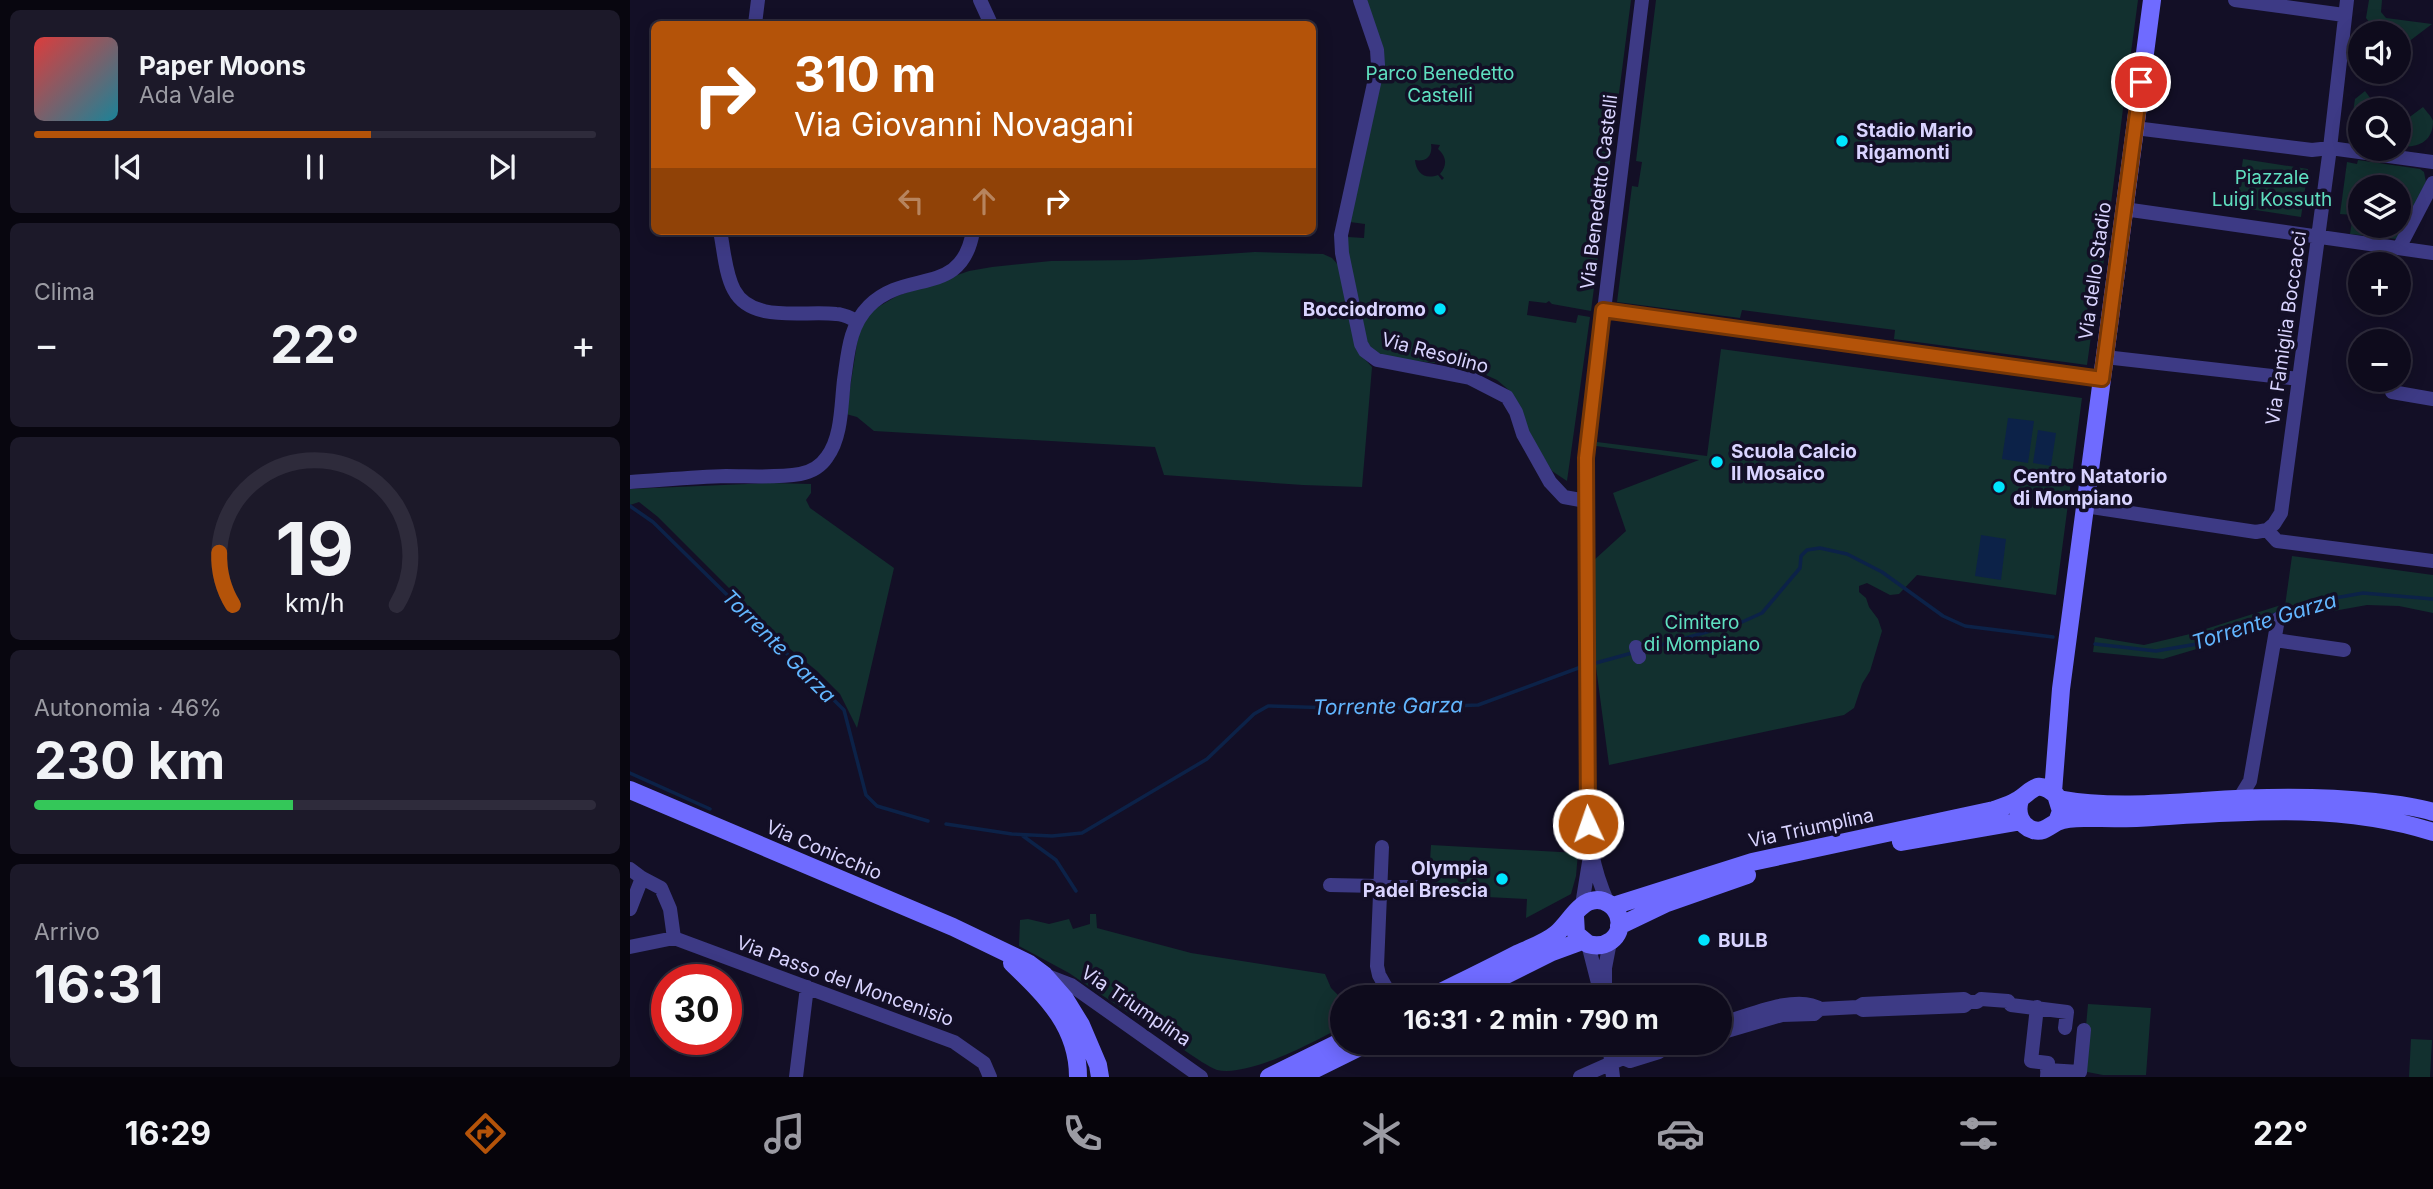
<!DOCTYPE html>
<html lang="it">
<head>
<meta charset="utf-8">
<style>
	:root { --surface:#0e0b1c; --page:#1c1929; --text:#f1f3f6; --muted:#9b9ba3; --line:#2e2b3b; --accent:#b45309 }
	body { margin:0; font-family:Inter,sans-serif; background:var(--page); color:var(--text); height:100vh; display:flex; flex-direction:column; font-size:26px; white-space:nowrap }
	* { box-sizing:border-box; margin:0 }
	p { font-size:23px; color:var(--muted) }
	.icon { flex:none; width:38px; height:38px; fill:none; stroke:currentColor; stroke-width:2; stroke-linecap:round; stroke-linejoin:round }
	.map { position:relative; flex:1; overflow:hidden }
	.details { display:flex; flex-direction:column; gap:10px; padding:10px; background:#08060f; width:630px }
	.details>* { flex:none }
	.hud { position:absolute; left:21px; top:21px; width:665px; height:214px; border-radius:10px; box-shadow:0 4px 18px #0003,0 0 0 2px var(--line); background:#b45309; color:#fff; overflow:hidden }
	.fabs { position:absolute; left:1718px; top:21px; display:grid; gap:14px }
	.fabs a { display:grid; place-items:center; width:63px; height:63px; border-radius:50%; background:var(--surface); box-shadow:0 4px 18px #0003,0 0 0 2px var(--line); font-size:35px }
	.speed { position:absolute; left:21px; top:964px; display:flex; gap:14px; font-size:35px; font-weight:700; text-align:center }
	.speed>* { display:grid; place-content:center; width:91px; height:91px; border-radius:50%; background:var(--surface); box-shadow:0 4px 18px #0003,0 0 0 2px var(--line); line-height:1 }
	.speed .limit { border:10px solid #d22; background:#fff; color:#111 }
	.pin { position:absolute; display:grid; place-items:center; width:60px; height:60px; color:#fff; margin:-30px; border:4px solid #fff; border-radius:50%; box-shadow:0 2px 7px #0007 }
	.me { position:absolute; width:77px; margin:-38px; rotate:357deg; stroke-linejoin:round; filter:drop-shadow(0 0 5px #0008) }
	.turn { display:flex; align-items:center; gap:24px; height:147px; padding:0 28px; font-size:32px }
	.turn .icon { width:91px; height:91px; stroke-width:2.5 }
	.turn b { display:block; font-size:49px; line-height:60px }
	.lanes { display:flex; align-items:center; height:66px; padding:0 28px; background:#0003; justify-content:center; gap:35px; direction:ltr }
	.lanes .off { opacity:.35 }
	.big { font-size:52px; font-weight:700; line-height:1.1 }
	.details .widget { flex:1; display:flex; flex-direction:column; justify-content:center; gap:10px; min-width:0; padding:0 24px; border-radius:10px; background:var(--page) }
	.details .dial { align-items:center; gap:0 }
	.dial svg { height:182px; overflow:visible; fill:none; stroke:var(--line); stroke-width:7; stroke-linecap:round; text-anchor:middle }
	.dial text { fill:var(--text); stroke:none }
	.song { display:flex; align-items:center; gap:21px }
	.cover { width:84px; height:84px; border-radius:10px; background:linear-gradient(135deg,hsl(0 70% 55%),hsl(190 70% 35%)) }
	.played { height:7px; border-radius:4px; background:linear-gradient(90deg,var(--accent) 60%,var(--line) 60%) }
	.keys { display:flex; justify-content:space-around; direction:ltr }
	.heat { display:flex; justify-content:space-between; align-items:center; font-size:38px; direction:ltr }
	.charge { height:10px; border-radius:5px; background:linear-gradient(90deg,#34c759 46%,var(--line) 0) }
	.trip { position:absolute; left:700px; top:985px; width:402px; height:70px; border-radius:35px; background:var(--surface); box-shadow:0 4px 18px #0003,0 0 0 2px var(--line); font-weight:700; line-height:70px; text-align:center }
	.tabs { display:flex; height:112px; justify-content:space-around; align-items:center; background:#06040b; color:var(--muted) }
	.tabs .icon { width:49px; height:49px }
	.tabs .selected { color:var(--accent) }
	.tabs b { font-size:32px; color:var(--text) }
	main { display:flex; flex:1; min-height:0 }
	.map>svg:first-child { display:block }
</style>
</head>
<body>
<main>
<section class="details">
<div class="widget">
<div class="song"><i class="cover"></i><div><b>Paper Moons</b><p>Ada Vale</p></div></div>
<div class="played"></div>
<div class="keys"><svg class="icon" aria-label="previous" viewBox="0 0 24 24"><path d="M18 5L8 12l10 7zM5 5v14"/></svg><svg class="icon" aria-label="pause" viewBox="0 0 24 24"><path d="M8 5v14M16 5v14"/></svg><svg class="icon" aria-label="next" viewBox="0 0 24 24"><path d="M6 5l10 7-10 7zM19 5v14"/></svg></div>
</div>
<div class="widget"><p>Clima</p>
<div class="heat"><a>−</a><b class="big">22°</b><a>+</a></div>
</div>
<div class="widget dial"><svg viewBox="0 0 100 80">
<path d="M14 69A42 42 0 1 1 86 69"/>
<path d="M14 69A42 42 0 0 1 8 46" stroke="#b45309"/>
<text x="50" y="56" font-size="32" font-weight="700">19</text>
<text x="50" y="72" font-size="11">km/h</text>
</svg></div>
<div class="widget"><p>Autonomia · 46%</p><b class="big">230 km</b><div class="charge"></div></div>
<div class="widget"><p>Arrivo</p><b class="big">16:31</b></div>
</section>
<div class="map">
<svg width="1803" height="1077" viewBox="0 0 1803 1077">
	<rect width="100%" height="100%" fill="#130f26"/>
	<path fill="#12302f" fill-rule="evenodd" d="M737,0H1001L961,311L922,304L919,301L916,303L899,301L897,315L946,323L948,315L960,317L937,481L922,471L898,432L880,391L867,380L847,371L829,366L754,357L740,347L736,340L718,253V237L734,238L735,224L720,222L754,60ZM801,144L810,145L808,149C816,156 818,165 810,174L814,178L812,180L808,175C795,180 786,173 785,160C796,162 803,156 801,144Z
		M1026,0H1508L1498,75H1490L1487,99L1494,101L1471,283H1461L1455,328L1462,329L1457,365L1264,339L1265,330L1112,310L1110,318L987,302L1002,186L1008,187L1012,162L1006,161Z
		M1739,0H1752L1751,12L1756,18L1802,24L1769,49V33H1748L1736,18Z
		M1735,91L1749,110H1731V134L1723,139H1719L1725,99Z
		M1793,107C1796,111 1802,117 1803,121C1803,144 1785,148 1769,146V125Z
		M1613,159L1678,169L1671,217L1606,207Z
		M1728,160L1790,169L1794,172L1796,182L1767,239L1720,234L1723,215L1710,214L1717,162L1727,164ZM1731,187H1769V226H1731Z
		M625,252L693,254L702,258L709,266L729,353L742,367L732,487L673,485L534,475L525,447L244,431L227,417L216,414L228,337L232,324L241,311L267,296L339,271L362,267L421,261L506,260Z
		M1091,349L1452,398L1426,595L1287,575L1269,594L1260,595L1237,583L1229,586V592L1236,598L1239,607L1248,619L1252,631L1240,671L1232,684L1224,708L1214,715L979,765L966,667L963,561L996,531L983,493L1069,460L966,446L967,442L1077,456Z
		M140,483L181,484V493L176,500L180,508L264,568L227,728L210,694L187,671L126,621L103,592L28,517L9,502L0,505V489Z
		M1662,556L1803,575V613L1769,606L1737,605L1653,620Z
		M1651,605L1646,629H1634L1533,659L1463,652L1465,637L1514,645L1560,634Z
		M801,845L948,853L946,876L941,894L896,918L897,899L798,894Z
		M460,914H466L467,928L561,953L695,974L701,988L712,999V1027C683,1042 620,1077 587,1070C570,1063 541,1040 524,1028L525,1018L521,1014H513L509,1020L439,973L389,946L390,920L398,919L419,924L439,919L443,929L460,924Z
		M1458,1004L1521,1008L1516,1075H1473L1452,1071Z
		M1781,1039L1802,1040L1800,1077H1779Z"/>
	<path fill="#0c2248" d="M1378,418L1404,421L1398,463L1372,459Z
		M1408,430L1426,433L1421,466L1403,463Z
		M1351,535L1376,539L1371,580L1345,576Z"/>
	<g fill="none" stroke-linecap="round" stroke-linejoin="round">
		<path stroke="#0c2248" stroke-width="3.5" d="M0,506L23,522L214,710L236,795L247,806L298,821
			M1465,644L1526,651L1573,643L1639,616L1688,601L1733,593L1803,599
			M1010,651L1112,622L1132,613L1170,568L1171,556L1177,550L1190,548L1217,554L1252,572L1313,616L1335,626L1423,637
			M962,664L1002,653
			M0,773L80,809
			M316,824L382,834L422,836L452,833L577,759L624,714L638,706L736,709L848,705L951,667
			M393,836L426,860L446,891"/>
		<path stroke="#3d3a85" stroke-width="14" d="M350,0L361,24
			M730,0L747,50L748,65L711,235L712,253L731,344L735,351L747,360L840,378L877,397L886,412L893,434L920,482L934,497L956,501
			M1605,0L1714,15
			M125,24L128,0
			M1505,128L1682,150L1700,148L1803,162
			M1494,209L1803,253
			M90,231C94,250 95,273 104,290C122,324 175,310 206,314C214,314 220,318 227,321
			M1769,248L1803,183
			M973,310L1472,379
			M1475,357L1669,379
			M1762,392L1803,399
			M0,482C32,480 64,477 96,476C120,476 147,478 170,474C181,472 191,466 197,457C212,437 211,405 214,380C218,354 219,326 239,306C277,268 332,298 343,231
			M1455,506L1626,532L1637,530L1647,541L1803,561
			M1637,530L1644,524L1651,513L1700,148L1717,0
			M1645,640L1714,650
			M1006,647L1009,657
			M1609,799L1620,781L1648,619
			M752,847L747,966L749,975L762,998
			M0,869L12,878L31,888L40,909L44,938
			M700,885L794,887
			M978,903C961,865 959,839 957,799L956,458L1012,0
			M952,905L959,862
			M0,909L12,878
			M958,944L969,987
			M0,947L44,938L324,1042L354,1063L360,1077
			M415,975L441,985L571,1077
			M975,998V968L980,942
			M1334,999L1339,1002L1334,1006L1233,1010L1228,1007L1233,1004Z
			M1339,1002H1347L1351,999L1378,1001L1381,1005L1437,1012L1435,1028
			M1407,1007L1401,1061L1418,1063L1417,1077
			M1190,1009L1228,1007
			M1090,1024C1114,1017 1168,993 1190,1009L1184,1014L1152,1015L1090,1033
			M979,1043L983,1077
			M1050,1043H1058
			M1417,1070L1450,1072L1454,1030
			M166,1077L177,987
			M950,1077L993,1058L997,1052L1027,1043L1032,1046L1029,1052L1000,1061L993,1058"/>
		<path stroke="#6f6bff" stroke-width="18" d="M0,790L323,927L398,963L414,975L435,999L451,1025L468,1065L470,1077
			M1423,792L1431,689L1522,0
			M1428,799C1477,808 1524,804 1573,801C1630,797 1688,796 1745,802C1764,804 1784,806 1803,812
			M1390,800C1386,812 1390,826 1403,830C1414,833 1419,826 1427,822C1434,819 1446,818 1454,818C1477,818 1500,819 1523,817C1618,811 1711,803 1803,832
			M1271,842L1392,821
			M983,906L1122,862L1364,810C1372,807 1379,805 1386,801C1402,793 1405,777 1426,795L1431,811L1427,822
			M989,926L1037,903L1117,875
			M382,963C416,996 448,1026 448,1077
			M799,998C829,983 858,969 887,954C900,948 915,943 926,934C937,925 948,904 961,901C973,897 987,906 989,919C993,938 975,949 958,944L946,934L945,916
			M830,998L922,952L952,941
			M639,1077L712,1041
			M669,1077L738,1043"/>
	</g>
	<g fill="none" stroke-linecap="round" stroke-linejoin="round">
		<defs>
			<path id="route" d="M958,824L956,458L973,310L1472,379L1511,82"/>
		</defs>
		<use href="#route" stroke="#753606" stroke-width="18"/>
		<use href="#route" stroke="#b45309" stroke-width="12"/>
	</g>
	<g fill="#00e5ff" stroke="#130f26" stroke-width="2.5">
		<circle cx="1212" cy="141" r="7"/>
		<circle cx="810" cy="309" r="7"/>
		<circle cx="1087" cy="462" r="7"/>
		<circle cx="1369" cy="487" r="7"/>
		<circle cx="872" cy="879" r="7"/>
		<circle cx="1074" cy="940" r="7"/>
	</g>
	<g text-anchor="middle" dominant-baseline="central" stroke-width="7" stroke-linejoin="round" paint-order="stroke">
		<g font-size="19" fill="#5fe0c0" stroke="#130f26">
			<text x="810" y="73">Parco Benedetto<tspan x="810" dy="22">Castelli</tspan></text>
			<text x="1642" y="177">Piazzale<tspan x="1642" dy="22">Luigi Kossuth</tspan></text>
			<text x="1072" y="622">Cimitero<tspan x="1072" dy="22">di Mompiano</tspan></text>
		</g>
		<g font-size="19" font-weight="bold" fill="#d9d4ff" stroke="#130f26" text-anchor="start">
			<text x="1226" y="130">Stadio Mario<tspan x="1226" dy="22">Rigamonti</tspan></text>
			<text x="796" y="309" text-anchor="end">Bocciodromo</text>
			<text x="1101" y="451">Scuola Calcio<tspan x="1101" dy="22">Il Mosaico</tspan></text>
			<text x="1383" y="476">Centro Natatorio<tspan x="1383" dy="22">di Mompiano</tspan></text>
			<text x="858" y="868" text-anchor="end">Olympia<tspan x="858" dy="22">Padel Brescia</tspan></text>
			<text x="1088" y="940">BULB</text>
		</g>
		<g font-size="19" fill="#d9d4ff" stroke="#130f26">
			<text transform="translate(969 192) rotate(-83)">Via Benedetto Castelli</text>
			<text transform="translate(1465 271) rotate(-82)">Via dello Stadio</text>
			<text transform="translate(1656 328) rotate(-82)">Via Famiglia Boccacci</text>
			<text transform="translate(805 353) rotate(15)">Via Resolino</text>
			<text transform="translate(1181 828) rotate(-12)">Via Triumplina</text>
			<text transform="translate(194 850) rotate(23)">Via Conicchio</text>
			<text transform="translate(215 981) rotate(20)">Via Passo del Moncenisio</text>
			<text transform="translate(506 1006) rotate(34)">Via Triumplina</text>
		</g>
		<g font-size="21" font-style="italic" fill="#62b6ff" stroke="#130f26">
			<text transform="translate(1634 621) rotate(-17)">Torrente Garza</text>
			<text transform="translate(149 646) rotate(45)">Torrente Garza</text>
			<text transform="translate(758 706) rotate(-1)">Torrente Garza</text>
		</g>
	</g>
</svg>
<div class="fabs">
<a><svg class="icon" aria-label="sound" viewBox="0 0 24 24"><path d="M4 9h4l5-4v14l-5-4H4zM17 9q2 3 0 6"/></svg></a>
<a><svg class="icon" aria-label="search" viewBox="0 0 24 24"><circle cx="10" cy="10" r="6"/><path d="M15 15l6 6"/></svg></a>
<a><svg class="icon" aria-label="layers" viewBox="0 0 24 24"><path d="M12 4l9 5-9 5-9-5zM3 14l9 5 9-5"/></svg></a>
<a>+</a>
<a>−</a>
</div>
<div class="speed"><div class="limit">30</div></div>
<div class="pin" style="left:1511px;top:82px;background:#d93025"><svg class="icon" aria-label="arrive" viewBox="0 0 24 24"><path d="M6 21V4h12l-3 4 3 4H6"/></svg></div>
<svg class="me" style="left:958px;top:824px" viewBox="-20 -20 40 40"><circle r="17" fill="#b45309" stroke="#fff" stroke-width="3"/><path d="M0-11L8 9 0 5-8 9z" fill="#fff"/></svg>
<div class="trip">16:31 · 2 min · 790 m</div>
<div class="hud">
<div class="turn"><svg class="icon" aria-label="right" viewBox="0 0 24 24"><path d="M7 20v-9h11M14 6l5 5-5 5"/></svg><div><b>310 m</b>Via Giovanni Novagani</div></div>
<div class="lanes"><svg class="icon off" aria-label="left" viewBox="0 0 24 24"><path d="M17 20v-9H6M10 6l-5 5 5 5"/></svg><svg class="icon off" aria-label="ahead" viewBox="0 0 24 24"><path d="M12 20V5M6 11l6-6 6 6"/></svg><svg class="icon" aria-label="right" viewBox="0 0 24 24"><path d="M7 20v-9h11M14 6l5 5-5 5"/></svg></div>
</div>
</div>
</main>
<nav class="tabs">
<b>16:29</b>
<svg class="icon selected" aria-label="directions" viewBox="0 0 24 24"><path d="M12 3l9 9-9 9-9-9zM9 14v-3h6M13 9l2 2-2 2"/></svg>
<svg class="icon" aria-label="music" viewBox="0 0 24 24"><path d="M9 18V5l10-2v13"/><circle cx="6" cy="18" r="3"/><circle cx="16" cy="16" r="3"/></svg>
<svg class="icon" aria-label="phone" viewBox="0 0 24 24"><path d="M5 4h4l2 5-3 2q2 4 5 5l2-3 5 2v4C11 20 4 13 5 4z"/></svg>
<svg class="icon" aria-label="climate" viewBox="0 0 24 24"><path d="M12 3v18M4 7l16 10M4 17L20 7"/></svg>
<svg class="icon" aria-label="car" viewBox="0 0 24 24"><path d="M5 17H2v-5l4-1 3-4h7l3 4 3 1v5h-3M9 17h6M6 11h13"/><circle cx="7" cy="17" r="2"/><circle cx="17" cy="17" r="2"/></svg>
<svg class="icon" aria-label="filters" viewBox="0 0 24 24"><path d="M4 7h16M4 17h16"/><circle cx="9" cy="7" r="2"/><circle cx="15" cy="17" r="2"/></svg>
<b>22°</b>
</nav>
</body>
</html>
